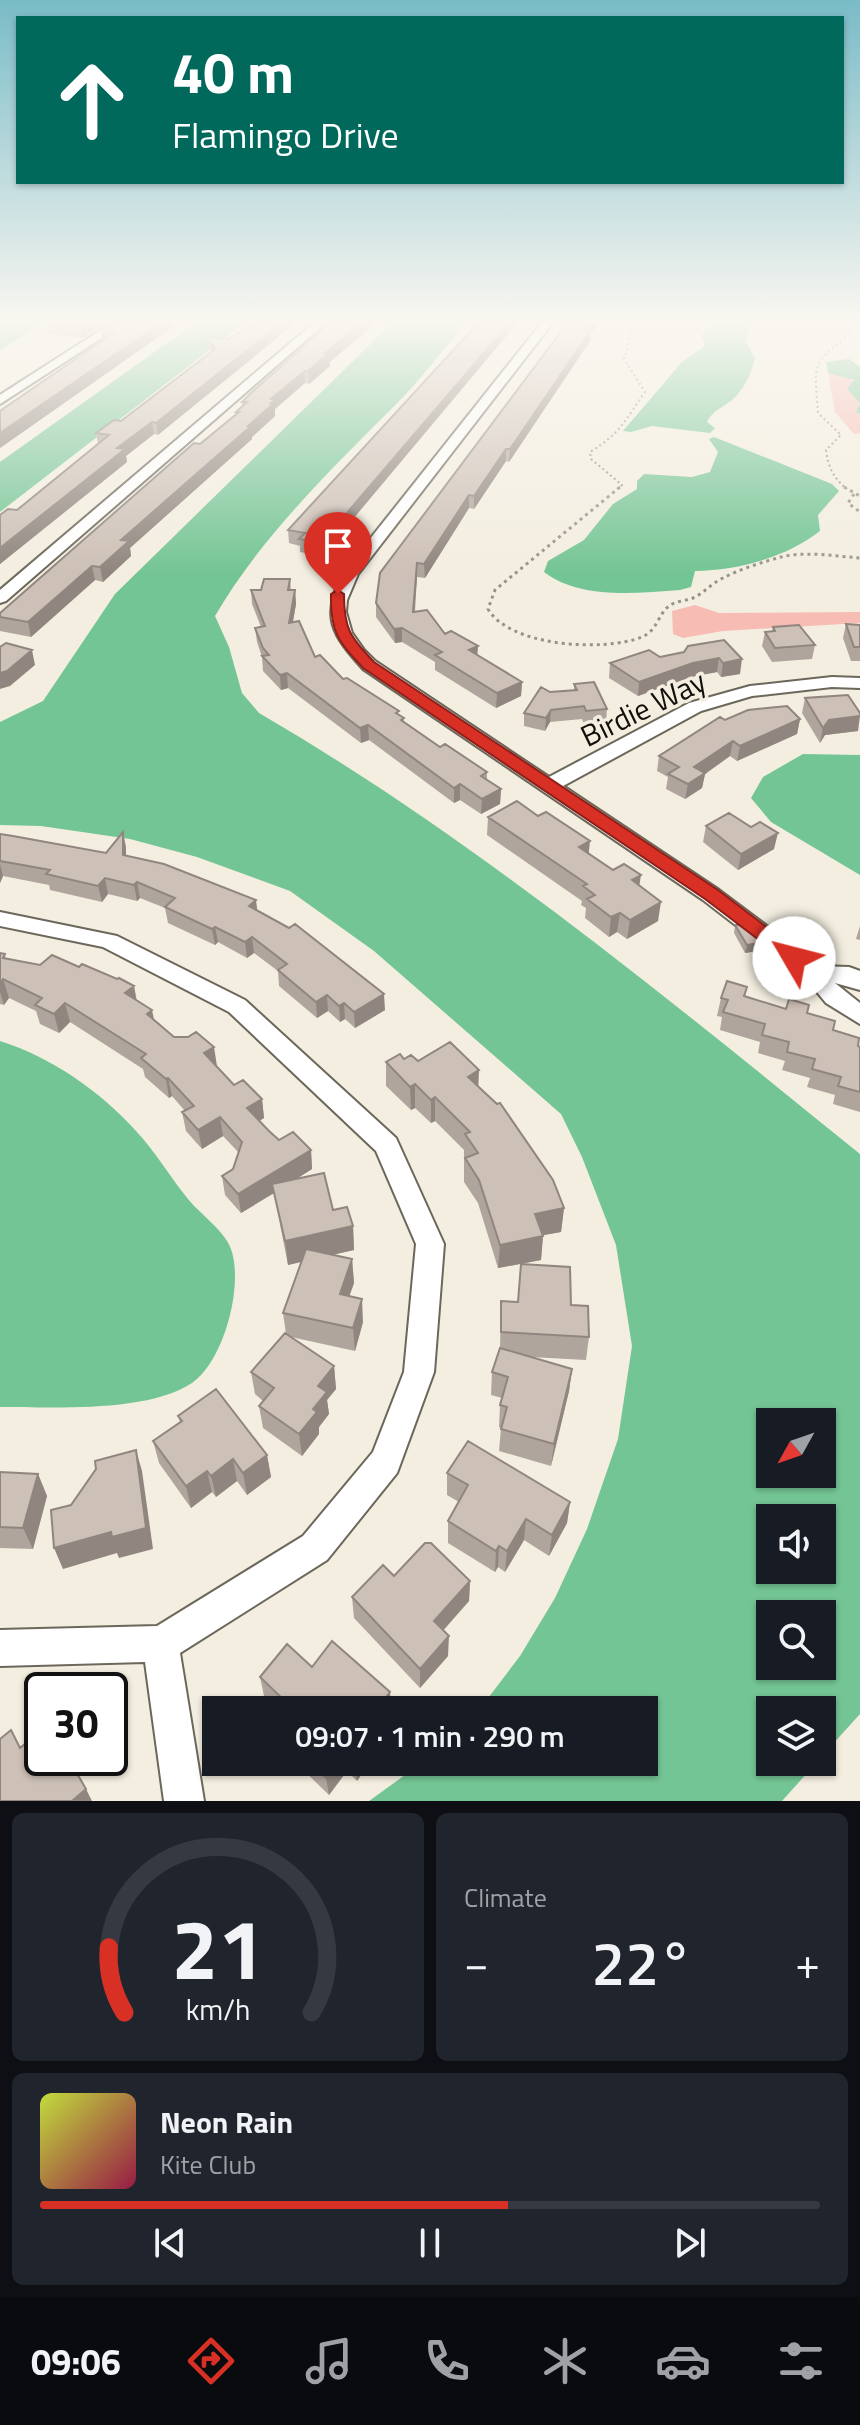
<!DOCTYPE html>
<html lang="en">
<head>
<meta charset="utf-8">
<style>
	:root { --surface:#171b24; --page:#20242c; --text:#f1f3f6; --muted:#9ea1a6; --line:#363941; --accent:#d93025 }
	body { margin:0; font-family:"Titillium Web",sans-serif; background:var(--page); color:var(--text); height:100vh; display:flex; flex-direction:column; font-size:30px; white-space:nowrap }
	* { box-sizing:border-box; margin:0 }
	p { font-size:26px; color:var(--muted) }
	.icon { flex:none; width:44px; height:44px; fill:none; stroke:currentColor; stroke-width:2; stroke-linecap:round; stroke-linejoin:round }
	.map { position:relative; height:1801px; overflow:hidden }
	.details { display:flex; flex-direction:column; gap:12px; padding:12px; background:#0d0f14; flex:1 }
	.details>* { flex:none }
	.banner { position:absolute; left:16px; top:16px; width:828px; height:168px; border-radius:0px; box-shadow:0 2px 6px #0004; background:#00695c; color:#fff; overflow:hidden }
	.needle { width:52px; rotate:230deg }
	.controls { position:absolute; left:756px; top:1408px; display:grid; gap:16px }
	.controls a { display:grid; place-items:center; width:80px; height:80px; border-radius:0px; background:var(--surface); box-shadow:0 2px 6px #0004; font-size:40px }
	.speed { position:absolute; left:24px; top:1672px; display:flex; gap:16px; font-size:40px; font-weight:700; text-align:center }
	.speed>* { display:grid; place-content:center; width:104px; height:104px; border-radius:50%; background:var(--surface); box-shadow:0 2px 6px #0004; line-height:1 }
	.speed .limit { border:4px solid #111; border-radius:12px; background:#fff; color:#111 }
	.pin { position:absolute; display:grid; place-items:center; width:68px; height:68px; color:#fff; margin:-82px -34px; border-radius:50% 50% 50% 0; rotate:-45deg; box-shadow:0 0 8px #0007 }
	.pin .icon { rotate:45deg }
	.me { position:absolute; width:88px; margin:-44px; rotate:307deg; stroke-linejoin:round; filter:drop-shadow(0 0 6px #0008) }
	.turn { display:flex; align-items:center; gap:28px; height:168px; padding:0 24px; font-size:36px }
	.turn .icon { width:104px; height:104px; stroke-width:2.5 }
	.turn b { display:block; font-size:56px; line-height:68px }
	.big { font-size:60px; font-weight:600; line-height:1.1 }
	.details .tile { flex:1; display:flex; flex-direction:column; justify-content:center; gap:12px; min-width:0; padding:0 28px; border-radius:12px; background:var(--page) }
	.details .dial { align-items:center; gap:0 }
	.dial svg { height:208px; overflow:visible; fill:none; stroke:var(--line); stroke-width:7; stroke-linecap:round; text-anchor:middle }
	.dial text { fill:var(--text); stroke:none }
	.song { display:flex; align-items:center; gap:24px }
	.cover { width:96px; height:96px; border-radius:12px; background:linear-gradient(135deg,hsl(70 70% 55%),hsl(340 70% 35%)) }
	.played { height:8px; border-radius:4px; background:linear-gradient(90deg,var(--accent) 60%,var(--line) 60%) }
	.keys { display:flex; justify-content:space-around; direction:ltr }
	.heat { display:flex; justify-content:space-between; align-items:center; font-size:44px; direction:ltr }
	.details .tiles { flex:1; display:grid; gap:12px; grid-template-columns:1fr 1fr }
	.tile:last-child { grid-column:span 2 }
	.trip { position:absolute; left:202px; top:1696px; width:456px; height:80px; border-radius:0px; background:var(--surface); box-shadow:0 2px 6px #0004; font-weight:600; line-height:80px; text-align:center }
	.menu { display:flex; height:128px; justify-content:space-around; align-items:center; background:#090b0e; color:var(--muted) }
	.menu .icon { width:56px; height:56px }
	.menu .active { color:var(--accent) }
	.menu b { font-size:36px; color:var(--text) }
	.map>svg:first-child { display:block }
</style>
</head>
<body>
<div class="map">
<svg width="860" height="1801" viewBox="0 0 860 1801">
	<rect width="100%" height="100%" fill="#f3eee0"/>
	<path fill="#f7bcb4" d="M828,373L843,375L854,381L860,403L856,413H860V433L854,434L835,412Z
		M695,605L719,613L860,612V623L723,631L683,638L673,634L672,611Z"/>
	<path fill="#74c595" fill-rule="evenodd" d="M0,321H48L0,350Z
		M198,321H247L0,512V462Z
		M394,321H468C446,345 427,372 405,395C337,464 264,532 215,616L229,647L242,693L259,713C474,838 667,998 860,1154V1714L822,1756V1710H770V1762H817L782,1801H369L423,1762H644V1710H479L520,1656L555,1598L587,1529L618,1439L632,1346L616,1245L582,1157L561,1114L374,951L290,891L197,857L130,839L41,826L0,825V722L43,701L115,594ZM770,1422H822V1474H770ZM770,1518H822V1570H770ZM770,1614H822V1666H770Z
		M752,321L745,340L755,358C752,371 746,385 737,395C728,406 714,408 707,422L715,428L710,433L652,426L631,432L623,431L682,362L705,346L702,335L713,322Z
		M849,359L860,367V413H856L860,403L847,389L854,380L828,373L826,362Z
		M714,437L832,484L839,491L818,515L820,531C785,558 738,570 695,571L691,587L680,590C636,593 581,600 544,572L548,561L584,540L613,504L637,489V481L644,474L692,477L710,472L718,452L709,439Z
		M803,754L860,755V875L771,822L751,798L763,777Z
		M0,1041C51,1057 100,1091 136,1131C155,1151 170,1177 188,1199C200,1214 225,1231 231,1249C244,1285 224,1361 192,1383C147,1413 52,1407 0,1407Z"/>
	<g fill="none" stroke-linecap="round" stroke-linejoin="round">
		<defs>
			<path id="minor" d="M115,321H128L0,404V395Z
				M316,321H328L6,601L0,603V590Z
				M543,321H554L358,574L347,600L346,612L352,633L364,650L375,661L549,777L689,703L750,686L832,677L860,678V688L832,687L752,696L701,711L563,786L719,890L820,966L849,967L860,971V990L835,983L860,1003V1024L826,1003L807,980L703,900L363,669C332,635 320,616 343,573Z
				M0,912L117,936L245,1000L396,1138L444,1244L434,1372L397,1473L327,1560L180,1653L204,1801H164L145,1662L0,1666V1630L157,1626L303,1536L373,1452L404,1372L416,1244L376,1151L229,1012L103,947L0,926Z"/>
		</defs>
		<use href="#minor" stroke="#6b675a" stroke-width="4"/>
		<path stroke="#969388" stroke-width="2" stroke-dasharray="2 3" stroke-linecap="butt" d="M846,321L850,335C809,365 815,364 818,413L841,435L826,450C828,467 834,479 847,489
			M617,489L622,485L591,459L590,452C621,433 625,420 645,392L624,359L635,321"/>
		<path stroke="#969388" stroke-width="3" stroke-dasharray="3 4" stroke-linecap="butt" d="M620,487L495,590L488,609C510,647 605,652 642,637C658,630 658,614 669,606C675,601 686,601 693,598C704,593 712,583 723,578C740,569 763,562 781,557C806,551 834,556 860,558
			M844,487L860,496
			M854,494L848,503L860,512"/>
		<use href="#minor" fill="#fff" fill-rule="evenodd"/>
	</g>
	<path fill="#b0a59d" d="M52,321H110L82,338L49,334L47,323Z
		M115,321H181L0,448L103,340L101,330Z
		M332,321H378L330,362V366L309,384L305,383L275,409V416L252,437V439L130,548L131,556L103,582L95,580L31,637L0,631V613L236,414V412L242,406V402Z
		M480,321L322,556L300,552V546L289,543L288,530Z
		M569,321H601L591,333L590,341L509,462L506,461L474,509L469,508L425,578L417,577L415,612L477,655L522,682L521,696L496,708L435,670V662L402,642L395,643L376,617V603Z
		M240,332L158,435L154,434L126,456L127,462L0,564V515L17,510L98,444L96,433L121,421L211,352L209,348L207,337L228,339Z
		M290,579L291,590H295L296,604L293,622L315,657L343,679L404,718V722L440,747L487,772V780L501,789L500,804L481,814L460,800L454,803L369,740L361,743L288,688L281,690L263,671L262,657L257,642L255,628L261,627L252,604L251,590H261Z
		M846,624L860,625V661H851L843,638Z
		M773,627L815,645L812,659L772,662L762,646L765,632L772,631Z
		M724,640L740,674L721,677L717,672L691,677L638,696L609,678L610,663L660,657L684,652Z
		M574,684L607,709L606,722L584,724L582,719L550,722L545,731L524,726V713L550,692L574,690Z
		M805,698L858,731L825,735L820,743L802,713Z
		M800,719L797,734L737,761L730,756L705,774L702,788L685,799L666,789L668,777L657,771L659,756L725,720Z
		M488,817L588,853L639,886L658,921L627,939L617,932L609,937L585,918L586,908L581,905L582,901L487,835Z
		M706,826L774,849L738,870L703,842Z
		M123,832L126,855L257,911L385,1010L355,1028L345,1019L340,1022L328,1011L317,1018L279,986L278,971L254,953L247,958L218,942L215,945L168,923L165,908L140,898L137,901L108,894L102,902L50,890L49,885L3,876L0,883V834L106,853Z
		M735,925L763,950L745,953L734,933Z
		M860,926V940L856,939Z
		M0,953L7,958L40,965L79,967L134,986L137,1001L154,1020L174,1037L217,1066L234,1085L262,1099L264,1118L259,1121L269,1131L279,1140L311,1150L312,1169L298,1178L353,1226L354,1250L331,1255L352,1259L354,1283L349,1296L363,1322L355,1351L291,1337L334,1366L336,1389L327,1400L329,1414L319,1427V1434L302,1456L263,1428L259,1406L263,1401L255,1394L251,1372L286,1334L283,1313L302,1261L288,1265L274,1193L241,1213L225,1195L222,1176L233,1169L239,1153L223,1136L202,1149L186,1131L182,1112L185,1111L172,1096L169,1098L145,1077L143,1069L70,1022L59,1033L40,1024L36,1011L9,998L4,1005L0,1004Z
		M747,987L745,997L786,1009L807,1013L860,1047V1112L833,1104L835,1095L807,1087L810,1078L782,1070L785,1061L758,1053L760,1042L720,1030L722,1017L717,1016L721,998Z
		M404,1059L418,1061L479,1087L564,1208L561,1232L543,1235L541,1260L498,1268L478,1203L464,1182V1150L435,1121L431,1123L415,1108L411,1110L386,1086V1062Z
		M501,1301L571,1305L589,1337L586,1360L531,1357L572,1369L569,1391L551,1466L499,1451L501,1428L499,1427L500,1405L502,1398L491,1395L492,1372L500,1349Z
		M178,1416L267,1455L271,1477L247,1495L237,1481L216,1497L212,1492L191,1508L159,1463L153,1441L180,1422Z
		M0,1472L38,1474L47,1496L33,1549L0,1548Z
		M447,1473L570,1502L567,1523L549,1556L524,1540L505,1572L498,1567L495,1572L448,1543V1521L459,1502L447,1495Z
		M394,1576L470,1581L469,1601L443,1630L448,1656L420,1688L354,1618L352,1597Z
		M312,1667L390,1692L391,1710H278L264,1696L260,1677Z
		M295,1762H370L357,1781L347,1771L329,1795Z"/>
	<path fill="#90867f" d="M91,321H110L82,338L81,327Z
		M164,321H181L0,448V433Z
		M284,321H298L158,435L156,423Z
		M364,321H378L330,362V366L309,384L308,371L325,353Z
		M511,321H519L322,556V542Z
		M593,321H601L591,333L590,341L509,462L510,449L585,330Z
		M305,371V383L275,409V416L252,437V439L130,548L131,556L103,582L100,567L121,540L248,426L271,399Z
		M152,422L154,434L126,456L127,462L0,564V548L117,448Z
		M506,449V461L474,509V496Z
		M469,495V508L425,578L424,564Z
		M417,563V577L413,627V612Z
		M92,566L95,580L31,637L28,622Z
		M295,590L296,604L290,637L289,623Z
		M402,628V642L395,643L394,629Z
		M478,646L477,661L469,650Z
		M32,650L35,665L10,686L0,689V673Z
		M719,658L717,672L691,677L638,696L639,682L693,663Z
		M742,659L740,674L721,677L723,663Z
		M287,673L288,688L281,690L280,675Z
		M522,682L521,696L496,708L497,693Z
		M551,710L550,722L545,731L546,718Z
		M860,716L858,731L825,735L820,743L823,728L829,720Z
		M800,719L797,734L737,761L740,746Z
		M368,725L369,740L361,743L360,728Z
		M733,741L730,756L705,774L702,788L685,799L688,784L694,767Z
		M460,784V800L454,803V788Z
		M501,789L500,804L481,814L482,799Z
		M123,832L126,847V870L123,855Z
		M778,833L774,849L738,870L741,854Z
		M590,841L588,860L579,847Z
		M0,864L3,876L0,883Z
		M641,875L638,894L632,880Z
		M105,878L108,894L102,902L98,886Z
		M137,882L140,898L137,901L134,885Z
		M256,900L258,916L249,906Z
		M661,902L658,921L627,939L630,920Z
		M620,913L617,932L609,937L611,917Z
		M215,927L218,942L215,945L212,929Z
		M252,937L254,953L247,958L245,942Z
		M765,942L763,950L745,953L747,945Z
		M3,979L9,998L4,1005L0,992V984Z
		M134,986L137,1005L125,993Z
		M384,994L385,1010L355,1028L354,1012Z
		M327,995L328,1011L317,1018L316,1002Z
		M65,1003L70,1022L59,1033L54,1014Z
		M344,1003L345,1019L340,1022L339,1006Z
		M152,1010L156,1029L147,1014Z
		M214,1047L217,1066L204,1053Z
		M479,1070L478,1094L468,1077Z
		M168,1078L172,1096L169,1098L166,1079Z
		M415,1084V1108L411,1110L410,1087Z
		M435,1097V1121L431,1123V1100Z
		M262,1099L264,1118L249,1127L247,1108Z
		M220,1117L223,1136L202,1149L198,1130Z
		M311,1150L312,1169L274,1193L272,1184L274,1193L241,1213L238,1194Z
		M564,1208L561,1232L533,1237L535,1214Z
		M353,1226L354,1250L288,1265L285,1241Z
		M543,1236L541,1260L498,1268L500,1245Z
		M352,1259L354,1283L342,1317L340,1294Z
		M362,1299L363,1322L355,1351L353,1328Z
		M334,1366L336,1389L327,1400L329,1414L319,1427V1434L302,1456L299,1434L313,1409L318,1386Z
		M572,1369L569,1391L551,1466L554,1444Z
		M136,1450L142,1471L153,1549L119,1558L117,1553L63,1569L54,1548Z
		M267,1455L271,1477L247,1495L243,1473Z
		M233,1459L237,1481L216,1497L211,1476Z
		M207,1471L212,1492L191,1508L186,1486Z
		M38,1474L47,1496L33,1549L23,1528Z
		M570,1502L567,1523L549,1556L552,1535Z
		M526,1519L524,1540L505,1572L507,1551Z
		M499,1546L498,1567L495,1572L496,1551Z
		M470,1581L469,1601L434,1641V1621Z
		M449,1636L448,1656L420,1688V1669Z
		M390,1692L391,1710H376Z
		M338,1762H345L347,1771L329,1795L326,1778Z
		M356,1762H370L357,1781L355,1763Z
		M86,1789L92,1801H72Z"/>
	<path fill="#cdc0b6" stroke="#90867f" stroke-width="2" d="M52,321H91L81,327L47,323Z
		M115,321H164L0,433V411L115,332L101,330Z
		M255,321H284L156,423L152,422L117,448L125,449L0,548V515L8,509L17,510L109,435L96,433L114,420L121,421L215,349L207,337L228,339L240,332Z
		M332,321H364L325,353H329L308,371H305L271,399L275,400L271,403H274L248,426H251L121,540L129,541L100,567L92,566L28,622L0,617V613L194,443L200,444L239,412H236L247,402H242L252,392Z
		M480,321H511L322,542L299,539L305,533L288,530Z
		M569,321H593L585,330H591L510,449H506L474,496L469,495L424,564L417,563L413,612L427,610L445,634L451,631L478,646L469,650L522,682L497,693L435,655L442,652L402,628L394,629L376,603L380,573Z
		M264,579H290L288,590H295L289,623L299,621L315,657L320,655L343,679L347,678L399,711L396,713L404,718L401,720L440,747L445,744L487,772L481,776L501,789L482,799L460,784L454,788L368,725L360,728L287,673L280,675L262,656L269,655L263,648L255,628L265,626L251,590H261Z
		M846,624L860,625V647H854Z
		M799,625L815,645L775,648L765,632L775,631L773,627Z
		M724,640L742,659L723,663L719,658L693,663L639,682L610,663L649,650L660,657L684,652L688,646Z
		M6,643L32,650L7,671L0,673V647Z
		M594,682L607,709L586,711L584,706L551,710L546,718L524,713L541,687L550,692L577,690L574,684Z
		M848,695L860,713V716L829,720L823,728L805,698Z
		M787,706L800,719L740,746L733,741L694,767L705,773L688,784L668,774L679,767L659,756L720,717L725,720L748,710Z
		M517,801L538,816L546,812L590,841L579,847L613,870L624,864L641,875L632,880L661,902L630,920L620,913L611,917L587,899L595,895L583,886L587,884L488,817Z
		M729,813L751,827L760,822L778,833L741,854L706,826Z
		M123,832V855L164,864L256,900L249,906L289,928L295,924L384,994L354,1012L344,1003L339,1006L327,995L316,1002L278,970L287,964L252,937L245,942L215,927L212,929L165,907L175,898L137,882L134,885L105,878L98,886L46,874L50,870L0,861V834L13,836L106,853Z
		M735,925H742L765,942L747,945Z
		M0,953L5,954L3,958L40,965L52,955L79,967L82,964L117,979L119,978L134,986L125,993L152,1010L147,1014L174,1037H188L196,1032L214,1047L204,1053L234,1085L243,1080L262,1099L247,1108L269,1131L279,1140L293,1132L311,1150L238,1194L222,1176L233,1169L242,1142L220,1117L198,1130L182,1112L194,1106L168,1078L166,1079L141,1058L146,1054L65,1003L54,1014L35,1005L42,998L3,979L0,984Z
		M727,981L747,987L744,996L786,1009L789,999L809,1005L807,1013L835,1021L833,1030L859,1038L858,1046L860,1047V1092L838,1086L841,1077L812,1069L815,1059L787,1052L789,1042L762,1035L765,1024L723,1012L728,1000L721,998Z
		M450,1042L479,1070L468,1077L497,1104L500,1103L553,1180L564,1208L535,1214L543,1236L500,1245L479,1180L465,1158L478,1153L465,1134L470,1132L435,1097L431,1100L415,1084L410,1087L386,1062L400,1054L404,1059L411,1055L418,1061Z
		M324,1173L333,1210L347,1207L353,1226L285,1241L272,1184Z
		M306,1249L352,1259L340,1294L362,1299L353,1328L283,1313Z
		M521,1264L570,1267L571,1305L588,1306L589,1337L501,1332V1301L518,1302Z
		M285,1333L334,1366L318,1386L327,1392L313,1409L317,1412L299,1434L259,1406L274,1388L251,1372Z
		M500,1348L572,1369L554,1444L501,1429L507,1407L500,1405L508,1377L492,1372Z
		M216,1389L267,1455L243,1473L233,1459L211,1476L207,1471L186,1486L153,1441L182,1421L178,1416Z
		M468,1441L570,1502L552,1535L526,1519L507,1551L499,1546L496,1551L448,1521L468,1485L447,1473Z
		M136,1450L146,1528L112,1537L111,1532L54,1548L51,1510L71,1505L96,1469L95,1461Z
		M0,1472L38,1474L23,1528L0,1527Z
		M425,1543H431L470,1581L434,1621L449,1636L420,1669L352,1597L383,1565L394,1576Z
		M332,1641L390,1692L376,1710H278L285,1701L260,1677L287,1644L312,1667Z
		M11,1730L20,1748L42,1730V1758H68L86,1789L72,1801H0V1739Z
		M310,1762H338L326,1778Z"/>
	<linearGradient id="sky" x2="0" y2="1"><stop stop-color="#79bbc7"/><stop offset="0.56" stop-color="#faf7f1"/><stop offset="1" stop-color="#faf7f1" stop-opacity="0"/></linearGradient>
	<rect width="860" height="573" fill="url(#sky)"/>
	<path fill="#d93025" stroke="#8d1f18" stroke-width="2" d="M338,590L344,594C344,629 350,637 374,662L718,890L801,953L804,958L801,962H788L705,899L363,668C338,641 330,632 331,594Z"/>
	<g text-anchor="middle" dominant-baseline="central" stroke-width="7" stroke-linejoin="round" paint-order="stroke">
		<g font-size="30" fill="#100f0a" stroke="#f3eee0">
			<text transform="translate(643 708) rotate(-26)">Birdie Way</text>
		</g>
	</g>
</svg>
<div class="controls">
<a><svg class="needle" viewBox="-14 -14 28 28"><path d="M0-13l5 13h-10z" fill="#e53935"/><path d="M0 13l5-13h-10z" fill="#9ea1a6"/></svg></a>
<a><svg class="icon" aria-label="sound" viewBox="0 0 24 24"><path d="M4 9h4l5-4v14l-5-4H4zM17 9q2 3 0 6"/></svg></a>
<a><svg class="icon" aria-label="search" viewBox="0 0 24 24"><circle cx="10" cy="10" r="6"/><path d="M15 15l6 6"/></svg></a>
<a><svg class="icon" aria-label="layers" viewBox="0 0 24 24"><path d="M12 4l9 5-9 5-9-5zM3 14l9 5 9-5"/></svg></a>
</div>
<div class="speed"><div class="limit">30</div></div>
<div class="pin" style="left:338px;top:594px;background:#d93025"><svg class="icon" aria-label="arrive" viewBox="0 0 24 24"><path d="M6 21V4h12l-3 4 3 4H6"/></svg></div>
<svg class="me" style="left:794px;top:958px" viewBox="-20 -20 40 40"><circle r="19" fill="#fff"/><path d="M0-13L10 11 0 6-10 11z" fill="#d93025"/></svg>
<div class="trip">09:07 · 1 min · 290 m</div>
<div class="banner">
<div class="turn"><svg class="icon" aria-label="ahead" viewBox="0 0 24 24"><path d="M12 20V5M6 11l6-6 6 6"/></svg><div><b>40 m</b>Flamingo Drive</div></div>
</div>
</div>
<section class="details">
<div class="tiles">
<div class="tile dial"><svg viewBox="0 0 100 80">
<path d="M14 69A42 42 0 1 1 86 69"/>
<path d="M14 69A42 42 0 0 1 8 44" stroke="#d93025"/>
<text x="50" y="56" font-size="32" font-weight="700">21</text>
<text x="50" y="72" font-size="11">km/h</text>
</svg></div>
<div class="tile"><p>Climate</p>
<div class="heat"><a>−</a><b class="big">22°</b><a>+</a></div>
</div>
<div class="tile">
<div class="song"><i class="cover"></i><div><b>Neon Rain</b><p>Kite Club</p></div></div>
<div class="played"></div>
<div class="keys"><svg class="icon" aria-label="previous" viewBox="0 0 24 24"><path d="M18 5L8 12l10 7zM5 5v14"/></svg><svg class="icon" aria-label="pause" viewBox="0 0 24 24"><path d="M8 5v14M16 5v14"/></svg><svg class="icon" aria-label="next" viewBox="0 0 24 24"><path d="M6 5l10 7-10 7zM19 5v14"/></svg></div>
</div>
</div>
</section>
<nav class="menu">
<b>09:06</b>
<svg class="icon active" aria-label="directions" viewBox="0 0 24 24"><path d="M12 3l9 9-9 9-9-9zM9 14v-3h6M13 9l2 2-2 2"/></svg>
<svg class="icon" aria-label="music" viewBox="0 0 24 24"><path d="M9 18V5l10-2v13"/><circle cx="6" cy="18" r="3"/><circle cx="16" cy="16" r="3"/></svg>
<svg class="icon" aria-label="phone" viewBox="0 0 24 24"><path d="M5 4h4l2 5-3 2q2 4 5 5l2-3 5 2v4C11 20 4 13 5 4z"/></svg>
<svg class="icon" aria-label="climate" viewBox="0 0 24 24"><path d="M12 3v18M4 7l16 10M4 17L20 7"/></svg>
<svg class="icon" aria-label="car" viewBox="0 0 24 24"><path d="M5 17H2v-5l4-1 3-4h7l3 4 3 1v5h-3M9 17h6M6 11h13"/><circle cx="7" cy="17" r="2"/><circle cx="17" cy="17" r="2"/></svg>
<svg class="icon" aria-label="filters" viewBox="0 0 24 24"><path d="M4 7h16M4 17h16"/><circle cx="9" cy="7" r="2"/><circle cx="15" cy="17" r="2"/></svg>
</nav>
</body>
</html>
